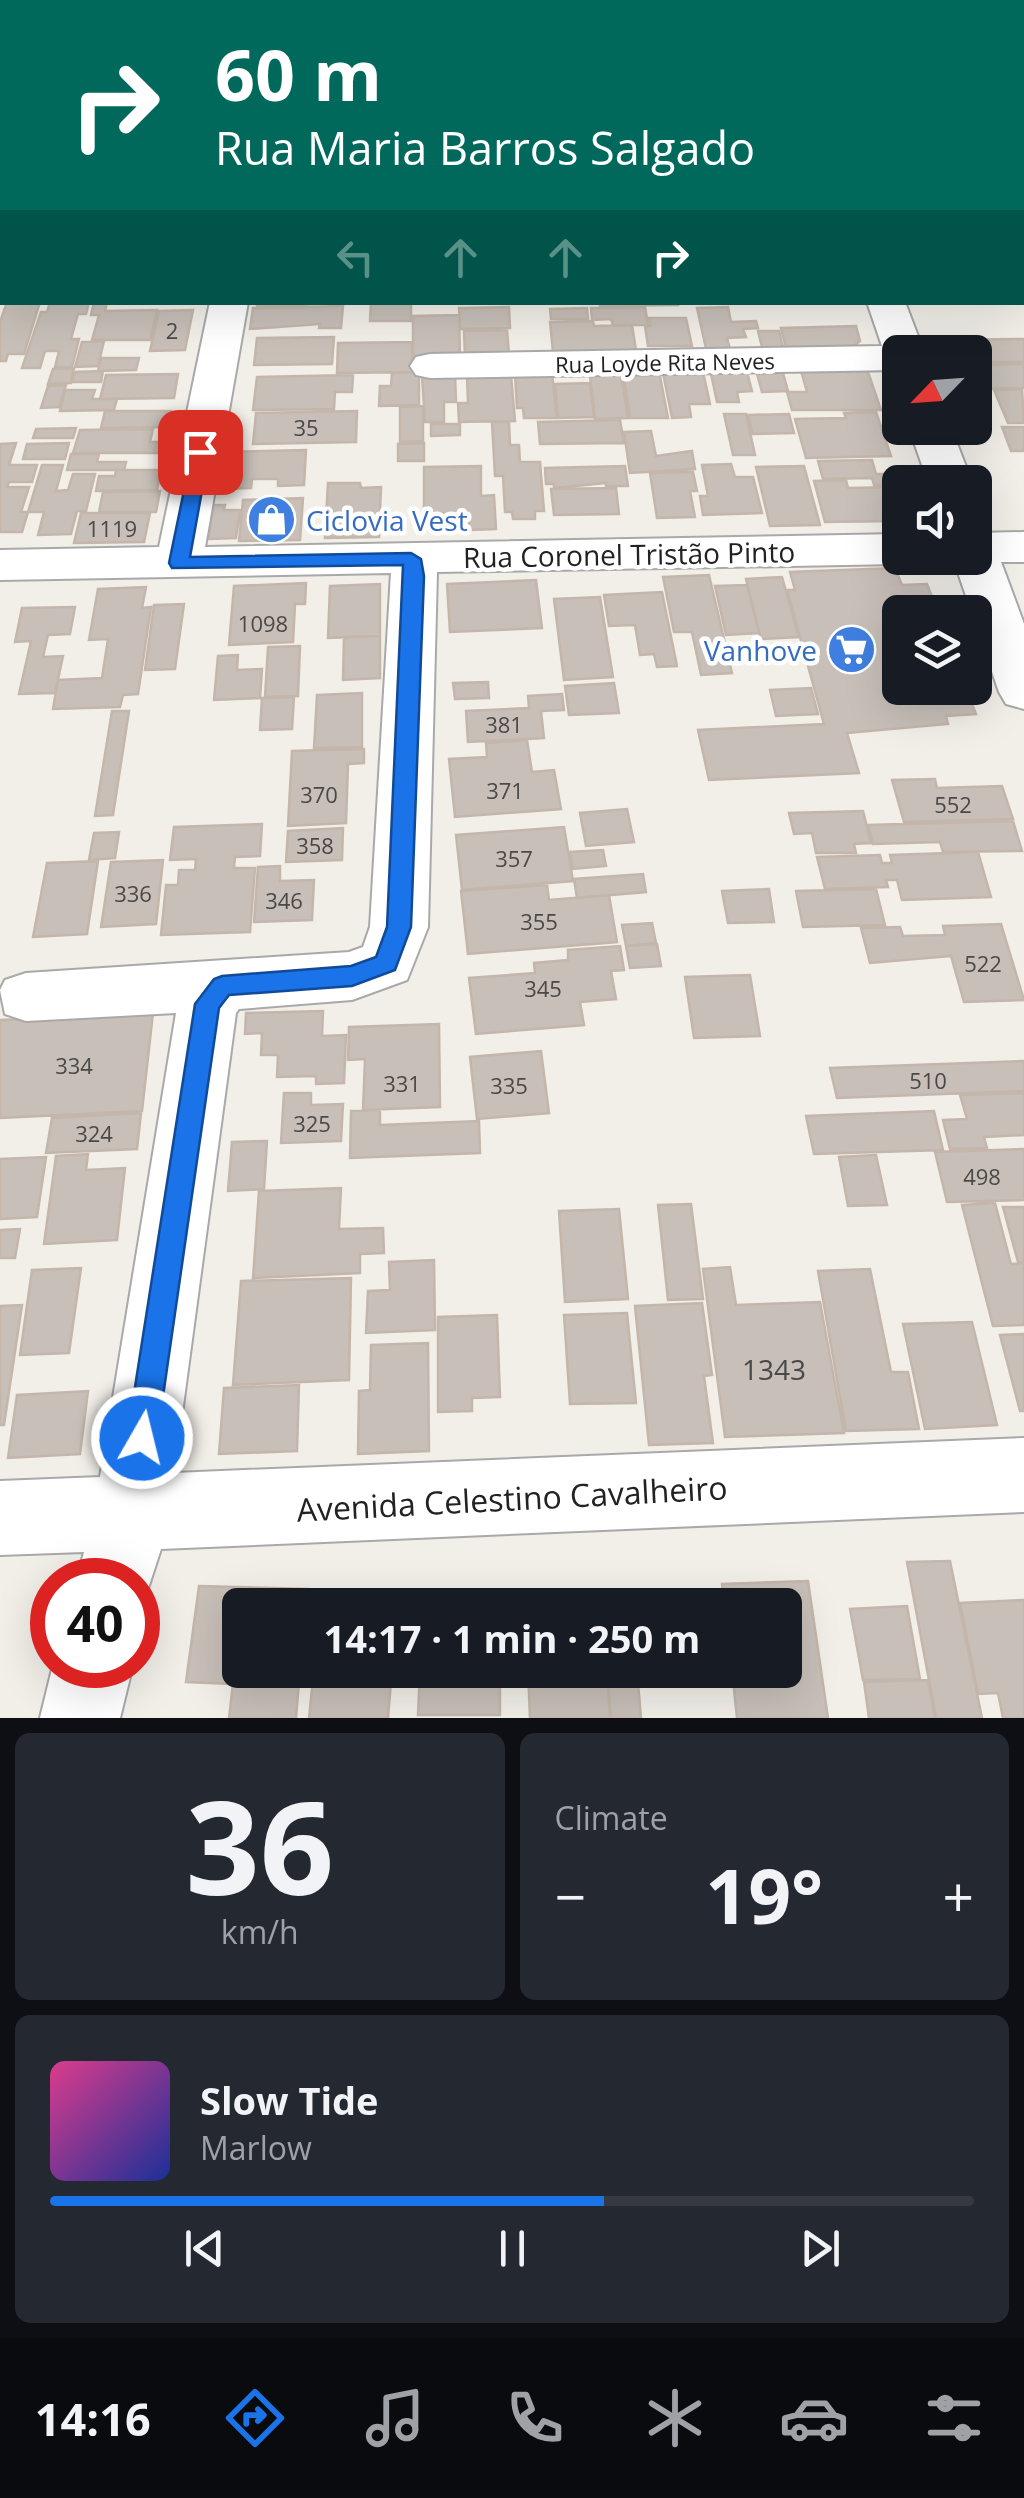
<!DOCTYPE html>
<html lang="en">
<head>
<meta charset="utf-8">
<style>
	:root { --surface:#171b24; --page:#242831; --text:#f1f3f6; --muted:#9ea1a6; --line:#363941; --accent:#1a73e8 }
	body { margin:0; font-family:"Open Sans",sans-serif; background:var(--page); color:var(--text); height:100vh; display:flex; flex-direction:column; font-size:38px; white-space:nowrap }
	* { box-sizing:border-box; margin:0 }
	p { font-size:32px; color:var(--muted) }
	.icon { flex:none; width:55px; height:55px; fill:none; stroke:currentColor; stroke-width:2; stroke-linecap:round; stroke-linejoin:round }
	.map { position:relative; height:1718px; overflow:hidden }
	.details { display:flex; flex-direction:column; gap:15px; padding:15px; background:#0d0f14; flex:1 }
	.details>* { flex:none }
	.top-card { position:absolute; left:0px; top:0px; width:1025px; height:305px; box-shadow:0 10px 40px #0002; background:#00695c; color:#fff; overflow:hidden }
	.needle { width:65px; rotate:245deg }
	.tools { position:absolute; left:882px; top:335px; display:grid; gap:20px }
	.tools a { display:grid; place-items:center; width:110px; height:110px; border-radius:15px; background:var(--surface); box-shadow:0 10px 40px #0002; font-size:50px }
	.speed { position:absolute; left:30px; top:1558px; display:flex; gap:20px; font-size:50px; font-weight:700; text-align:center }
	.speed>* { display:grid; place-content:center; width:130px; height:130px; border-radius:50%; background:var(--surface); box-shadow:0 10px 40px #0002; line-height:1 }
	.speed .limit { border:15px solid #d22; background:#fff; color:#111 }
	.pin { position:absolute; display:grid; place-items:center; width:85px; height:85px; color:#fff; margin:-42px; border-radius:20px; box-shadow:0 5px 15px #0006 }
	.me { position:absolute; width:110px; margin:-55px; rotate:8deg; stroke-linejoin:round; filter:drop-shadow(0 0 8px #0008) }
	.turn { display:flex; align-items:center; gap:35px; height:210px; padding:0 50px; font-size:45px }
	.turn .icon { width:130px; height:130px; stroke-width:2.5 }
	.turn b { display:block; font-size:70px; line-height:85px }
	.lanes { display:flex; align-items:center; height:95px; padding:0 50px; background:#0003; justify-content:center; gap:50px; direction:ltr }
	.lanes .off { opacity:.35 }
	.big { font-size:75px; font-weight:700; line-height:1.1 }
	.details .tile { flex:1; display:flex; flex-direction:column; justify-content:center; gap:15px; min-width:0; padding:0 35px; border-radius:15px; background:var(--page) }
	.details .dial { align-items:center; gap:0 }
	.dial b { font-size:130px; line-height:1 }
	.song { display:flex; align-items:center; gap:30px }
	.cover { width:120px; height:120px; border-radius:15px; background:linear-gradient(135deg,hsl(330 70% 55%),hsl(230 70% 35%)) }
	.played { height:10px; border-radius:5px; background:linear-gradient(90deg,var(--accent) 60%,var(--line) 60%) }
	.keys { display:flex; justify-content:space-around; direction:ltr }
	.heat { display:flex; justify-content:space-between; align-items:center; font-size:55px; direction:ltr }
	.details .tiles { flex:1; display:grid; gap:15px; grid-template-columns:1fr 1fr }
	.tile:last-child { grid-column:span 2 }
	.trip { position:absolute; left:222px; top:1588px; width:580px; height:100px; border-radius:15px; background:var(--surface); box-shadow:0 10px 40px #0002; font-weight:700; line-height:100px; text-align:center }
	.tabs { display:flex; height:160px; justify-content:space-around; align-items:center; background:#090b0e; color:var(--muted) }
	.tabs .icon { width:70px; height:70px }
	.tabs .on { color:var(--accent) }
	.tabs b { font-size:45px; color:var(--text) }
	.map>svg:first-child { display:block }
</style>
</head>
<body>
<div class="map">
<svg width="1024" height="1718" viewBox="0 0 1024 1718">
	<rect width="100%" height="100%" fill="#f2efe9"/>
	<path fill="#c7bfb8" stroke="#c4b6ab" stroke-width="2.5" d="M7,302H40L24,354H8L6,361H0V322Z
		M50,302H89L86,314H78L71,339H79L72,367H55L59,351H45L40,368H22L41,312H47Z
		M94,302H107L105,311L157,310L150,340H92L99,315H91Z
		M257,302H346L257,307Z
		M371,302H411V321H370Z
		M600,302H678V305L600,306Z
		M343,306L341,328H319L320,324L250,329L253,308Z
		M509,307L510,328L460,329L459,308Z
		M645,307L648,325H613L611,319L592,320L591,308Z
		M728,307L731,322L756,321L758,328L743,329L746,337L727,338L731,353H707L697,308Z
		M587,308L588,319H551L550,309Z
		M193,310L185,350L150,351L159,311Z
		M459,315L460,356L413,358V316Z
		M649,318H686L692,346H648L645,326H651Z
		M593,321L594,326L632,325L636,350L553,352L550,322Z
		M856,326L860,341L855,345L787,351L781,328Z
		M507,330L509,355L465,356L464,331Z
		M758,331H779L784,351H763Z
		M334,337L332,364L254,365L257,338Z
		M1024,339V362H975V352H940L935,340Z
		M104,341L98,366L75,367L82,342Z
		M412,342V372L337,373L338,343Z
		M101,358H139L136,370L98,371Z
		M1024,364V388L975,389V365Z
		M866,366L881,410H792L787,392H807L800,367Z
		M702,367L710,404H689L691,417L672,418L662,368Z
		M74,368L71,383L48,384L53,369Z
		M746,368L752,391L737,392L739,402H717L710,369Z
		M103,371L101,382H72L75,372Z
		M623,371H659L668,418H630Z
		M419,372V405L379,406L380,386H391L392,373Z
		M783,373L788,391L762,392L757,374Z
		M178,374L174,398L100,399L106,375Z
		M455,374L456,402H444V422H425L422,375Z
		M552,374L557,418H524L523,408H517L515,375Z
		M353,375L352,392H335L334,409L253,410L257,377Z
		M511,375L515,421L459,422L458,403H468L467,376Z
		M621,375L628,418L595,419L590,376Z
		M590,383L594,417L558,418L555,384Z
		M66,385L59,407L41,408L48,386Z
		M1022,389L1024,423H1008L994,390Z
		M65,390H95L92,399H117L114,410L60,411Z
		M423,406V441L400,442V407Z
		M105,411H171L168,427L101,428Z
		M357,411L356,442L253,444L256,413Z
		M876,412L891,456L806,458L795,419L846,418L844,413Z
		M724,414H746L755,455H733Z
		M789,414L794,433L753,434L748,415Z
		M620,420L624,443L540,444L538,422Z
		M492,422H509L510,445H519L520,462H540L544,511H535V519H513L512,512H505L503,476H495Z
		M431,424H460V435L431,436Z
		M1002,427H1024V451H1011Z
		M76,428L73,438H33L36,429Z
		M153,429L150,442H164L161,453H73L80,430Z
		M651,431L656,456L692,451L695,469L630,473L624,432Z
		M16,443L9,465H37L32,482H9L7,487H29L21,512H28L22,532H0V444Z
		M69,443L65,459H23L27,444Z
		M424,443V461H398V444Z
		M306,450L304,485L278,486V479H252L251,488L214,489L218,452Z
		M71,454H99L97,462H126L124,470H67Z
		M872,460L876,474H891L895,485H874L872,478L823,479L818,461Z
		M731,464L735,477H753L762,513L703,515L700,496H708L702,465Z
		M42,465H63L56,491L68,490L73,474H95L86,511H77L71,534L38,535L44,512H28Z
		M481,466V496L494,495L496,529L469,530V513L424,514V467Z
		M625,466L628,486H606V483L554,488V484H546L545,468Z
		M804,466L820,525L770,526L756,467Z
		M116,470H161L157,490L96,491L99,476H115Z
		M693,472L697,491H690L695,517L657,518L650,473Z
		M846,480L848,488L900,487V521L825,522L814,481Z
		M328,483H360L361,488L381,487L379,537L325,538Z
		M616,488L619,514L554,515L551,489Z
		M160,491L156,512H99L103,492Z
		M303,498L300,540L239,541L243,500Z
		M213,505H225L224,510H240L236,538L209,539Z
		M81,513H150L144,542L74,543Z
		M895,568L902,585L927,584L938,612H900V688H966L976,714L946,716L948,724L847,733L859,773L709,780L698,730L824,724L787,590H795L790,572Z
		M709,575L732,673L701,675L692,632H674L663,577Z
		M782,577L799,637L761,639L746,579Z
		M536,580L542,628L450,632L447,584Z
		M306,583L305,604H295L293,642L229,645L234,586Z
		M380,584V636L328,638L330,586Z
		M747,585L759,633L726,635L715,586Z
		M146,587L142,608L151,607L138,694L123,695L120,707L53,709L58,680L102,678L108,639L89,640L98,589Z
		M662,592L677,666L657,667L654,654L640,655L635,625L609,626L604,595Z
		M600,597L613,677L564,680L554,599Z
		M184,604L175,669L145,670L154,605Z
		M75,607L70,634L48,635L43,657L63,656L55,693L19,694L31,641L15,642L22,608Z
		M380,636V678L343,680L344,637Z
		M300,646L298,696L265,697L268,647Z
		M238,655L237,670L262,669L260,698L214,700L218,656Z
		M488,682L489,698L455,699L453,683Z
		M614,683L619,713L569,715L565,686Z
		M811,688L818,714L776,716L770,690Z
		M362,693V747L314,748L317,695Z
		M562,694L564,710L541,711L544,738L468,742L466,711L529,708L528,696Z
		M294,697L292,729L260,730L262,698Z
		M112,711H129L113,815L95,816Z
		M527,740L532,772L554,770L561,809L455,817L449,759L487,757L486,743Z
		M364,749V763L348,764L346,823L288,826L292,751Z
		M935,779L937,788L1002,786L1013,819L904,822L892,780Z
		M627,809L634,842L586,846L580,813Z
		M863,811L871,843L854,844L856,853H816L812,833L794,834L789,813Z
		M1013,821L1022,851L943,852L940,842L873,844L868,825Z
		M262,824L260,856L235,857L234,868H255L250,932L161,935L166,885H178L179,870H195L196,859L170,860L174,827Z
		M564,827L573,881L462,890L456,835Z
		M343,828L342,860L286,862L288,831Z
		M119,832L115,858L89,860L94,833Z
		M603,850L606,866L573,869L570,852Z
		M978,852L991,897L902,900L897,880H886L888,887L825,889L817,857L880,855L882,863H892L890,855Z
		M163,860L156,924L101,927L111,862Z
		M98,861L87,934L33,937L47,863Z
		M280,866V881L314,880L312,920L254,922L258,867Z
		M643,874L646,892L577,898L574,879Z
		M547,885L549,900L609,895L617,942L468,954L461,891Z
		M769,889L774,922L728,923L722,891Z
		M876,889L885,925L803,927L796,891Z
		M652,923L656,943L626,946L622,925Z
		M1001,924L1024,1000L964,1002L951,956L870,963L861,928L900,927L903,936L945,935L943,926Z
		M657,944L661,966L630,968L626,946Z
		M620,946L624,970L611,971L616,999L580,1002L584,1025L476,1034L469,978L535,973L534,963L568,960V950Z
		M750,975L760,1036L694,1038L685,977Z
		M323,1011L322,1036L346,1035L344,1083L316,1084V1076L277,1077L278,1055H261L262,1033L245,1034L246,1013Z
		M153,1013L142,1111L0,1118V1020Z
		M439,1024L440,1107L363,1110L365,1059L348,1060L349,1027Z
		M541,1051L549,1113L477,1119L470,1057Z
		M1024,1061V1091L837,1098L830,1068Z
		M284,1093H311V1105L343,1104L341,1141L281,1143Z
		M1024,1093V1135L984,1137L987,1148L950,1149L943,1120L967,1119L960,1095Z
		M380,1110V1125L479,1121L480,1153L350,1158L351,1111Z
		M934,1111L943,1150L814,1154L806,1116Z
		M141,1113L137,1149L46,1153L52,1118Z
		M267,1141L264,1189L228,1191L232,1142Z
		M1024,1149V1200L947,1202L935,1152Z
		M88,1154L86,1170L125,1168L117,1240L44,1244L56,1156Z
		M876,1155L887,1205L848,1206L839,1157Z
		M46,1157L37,1217L0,1219V1159Z
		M341,1188L339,1229L383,1228L384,1253L360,1254V1273L253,1278L259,1191Z
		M995,1203L1011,1264L1024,1263V1325L993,1326L962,1205Z
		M691,1204L703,1299L668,1300L658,1205Z
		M1003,1207H1024V1262H1018Z
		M619,1209L628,1299L565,1302L559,1211Z
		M20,1229L15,1258H0V1230Z
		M434,1260L435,1330L366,1333L368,1291L390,1290L389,1262Z
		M730,1267L736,1305L820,1302L844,1433L725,1437L703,1269Z
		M81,1268L69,1353L20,1355L32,1270Z
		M870,1269L891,1372H908L919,1429L846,1431L818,1271Z
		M351,1278L349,1380L233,1385L241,1281Z
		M702,1303L712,1375L704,1376L713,1443L649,1445L635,1306Z
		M22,1305L4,1425H0V1306Z
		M627,1313L636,1403L570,1404L564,1315Z
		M497,1315L500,1397L472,1398V1411L438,1412V1317Z
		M972,1322L997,1425L925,1429L903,1324Z
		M1024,1334V1411H1020L1000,1335Z
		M428,1343L429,1451L358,1454L359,1391L370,1390L371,1345Z
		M299,1385L297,1451L219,1454L224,1388Z
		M88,1391L80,1454L8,1458L17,1395Z
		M950,1561L982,1718H936L907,1562Z
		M808,1581L828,1718H737L732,1670H785V1605H724L722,1584Z
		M199,1586L308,1589L307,1605H240V1670H300L296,1718H229L233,1684L186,1682Z
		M602,1600V1605H525V1602Z
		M1024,1600V1718H1003L998,1693L978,1694L960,1603Z
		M907,1606L920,1679L863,1680L850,1609Z
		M314,1670H392L388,1718H309Z
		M420,1670H500V1715H418Z
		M528,1670H607L610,1718H530Z
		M607,1670H637L641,1718H611Z
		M928,1680L935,1718H869L864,1682Z"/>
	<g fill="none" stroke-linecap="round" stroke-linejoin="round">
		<defs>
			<path id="minor" d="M366,0H396V2H367Z
				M763,0H793L794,2H765Z
				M1022,89H1024V109H1022Z
				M0,95H2V115H0Z
				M0,271H2V293H0Z
				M210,302H248L205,547L900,534V558H917L900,564L437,572L428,927L407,980L352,1000L239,1009L236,1013L174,1473L1024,1438V1512L161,1549L142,1607L138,1609V1580H77L84,1552L0,1555V1481L100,1477L176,1013L26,1021L5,1014L0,990L5,980L26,973L349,952L363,947L370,927L391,573L0,580V550L159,547Z
				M867,302H905L924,352H900V370L430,378L416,375L410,366L416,357L430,354L882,346Z
				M909,428H951L972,482H928Z
				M1024,532V562H1001L1024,624V709L1006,704L999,692L953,558H975V533Z
				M53,1665H133L120,1718H40Z"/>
		</defs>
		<use href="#minor" stroke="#a9a9a9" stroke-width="4"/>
		<use href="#minor" fill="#fff" fill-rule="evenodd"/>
	</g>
	<path fill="#1a73e8" stroke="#114b97" stroke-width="2.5" d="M200,446L209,452L190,557L411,553L421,559L424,576L411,927L395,970L352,986L229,995L219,1008L157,1438L153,1449L142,1453L132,1449L127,1438L195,1004L214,979L222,976L351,966L376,957L387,927L403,565L172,568L169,563L192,452Z"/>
	<defs>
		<symbol id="shop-disc" viewBox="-11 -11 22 22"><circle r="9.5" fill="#3f7fe0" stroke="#fff"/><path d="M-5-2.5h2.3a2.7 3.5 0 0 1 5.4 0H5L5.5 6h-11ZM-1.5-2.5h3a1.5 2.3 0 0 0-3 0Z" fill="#fff"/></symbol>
		<symbol id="supermarket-disc" viewBox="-11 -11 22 22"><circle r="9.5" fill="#3f7fe0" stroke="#fff"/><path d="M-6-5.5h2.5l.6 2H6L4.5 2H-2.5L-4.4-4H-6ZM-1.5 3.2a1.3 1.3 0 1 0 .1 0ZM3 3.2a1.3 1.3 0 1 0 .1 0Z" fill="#fff"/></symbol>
	</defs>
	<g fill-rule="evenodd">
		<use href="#shop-disc" x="244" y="492" width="55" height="55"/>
		<use href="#supermarket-disc" x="824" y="622" width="55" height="55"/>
	</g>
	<g text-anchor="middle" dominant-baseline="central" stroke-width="9" stroke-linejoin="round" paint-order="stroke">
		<g font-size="22" fill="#4b4948">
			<text x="172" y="330">2</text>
			<text x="306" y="427">35</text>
			<text x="112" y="528">1119</text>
			<text x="263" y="623">1098</text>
			<text x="504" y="724">381</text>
			<text x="505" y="790">371</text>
			<text x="319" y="794">370</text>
			<text x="953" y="804">552</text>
			<text x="315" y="845">358</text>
			<text x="514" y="858">357</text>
			<text x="133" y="893">336</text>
			<text x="284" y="900">346</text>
			<text x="539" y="921">355</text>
			<text x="983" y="963">522</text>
			<text x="543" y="988">345</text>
			<text x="74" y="1065">334</text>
			<text x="928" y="1080">510</text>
			<text x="402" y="1083">331</text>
			<text x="509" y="1085">335</text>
			<text x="312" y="1123">325</text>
			<text x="94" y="1133">324</text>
			<text x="982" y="1176">498</text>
		</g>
		<g font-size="22" fill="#222" stroke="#fff">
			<text transform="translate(665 362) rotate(-1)">Rua Loyde Rita Neves</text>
		</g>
		<g font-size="28" fill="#366cbe" stroke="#fff" text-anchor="start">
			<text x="306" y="520">Ciclovia Vest</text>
			<text x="817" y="650" text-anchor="end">Vanhove</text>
		</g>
		<g font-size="28" fill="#222" stroke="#fff">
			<text transform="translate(629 554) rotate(-1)">Rua Coronel Tristão Pinto</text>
		</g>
		<g font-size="28" fill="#4b4948">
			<text x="774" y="1369">1343</text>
		</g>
		<g font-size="32" fill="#222" stroke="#fff">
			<text transform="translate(512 1498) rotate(-3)">Avenida Celestino Cavalheiro</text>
		</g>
	</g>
</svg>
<div class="tools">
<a><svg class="needle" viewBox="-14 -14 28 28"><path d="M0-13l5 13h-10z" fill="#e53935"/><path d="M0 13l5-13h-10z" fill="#9ea1a6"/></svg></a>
<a><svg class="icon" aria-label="sound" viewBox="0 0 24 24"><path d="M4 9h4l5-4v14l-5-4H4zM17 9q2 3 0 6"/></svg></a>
<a><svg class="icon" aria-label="layers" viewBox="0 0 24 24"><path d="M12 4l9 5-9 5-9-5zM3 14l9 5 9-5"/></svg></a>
</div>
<div class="speed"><div class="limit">40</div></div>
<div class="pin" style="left:200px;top:452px;background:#d93025"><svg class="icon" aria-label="arrive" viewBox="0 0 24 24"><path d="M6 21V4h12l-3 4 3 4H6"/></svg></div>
<svg class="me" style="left:142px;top:1438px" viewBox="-20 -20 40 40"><circle r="17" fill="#1a73e8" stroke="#fff" stroke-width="3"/><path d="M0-11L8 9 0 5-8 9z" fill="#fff"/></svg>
<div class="trip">14:17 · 1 min · 250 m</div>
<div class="top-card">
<div class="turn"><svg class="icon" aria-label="right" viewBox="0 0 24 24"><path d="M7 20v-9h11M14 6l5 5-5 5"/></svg><div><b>60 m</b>Rua Maria Barros Salgado</div></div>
<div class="lanes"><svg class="icon off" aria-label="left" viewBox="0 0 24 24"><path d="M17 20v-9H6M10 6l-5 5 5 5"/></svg><svg class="icon off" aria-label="ahead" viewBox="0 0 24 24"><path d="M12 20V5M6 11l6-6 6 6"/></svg><svg class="icon off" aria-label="ahead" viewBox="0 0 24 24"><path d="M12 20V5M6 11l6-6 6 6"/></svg><svg class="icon" aria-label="right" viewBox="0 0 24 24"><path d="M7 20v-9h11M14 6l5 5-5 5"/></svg></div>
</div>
</div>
<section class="details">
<div class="tiles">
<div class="tile dial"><b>36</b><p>km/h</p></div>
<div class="tile"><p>Climate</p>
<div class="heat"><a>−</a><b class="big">19°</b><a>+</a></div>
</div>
<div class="tile">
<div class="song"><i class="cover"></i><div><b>Slow Tide</b><p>Marlow</p></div></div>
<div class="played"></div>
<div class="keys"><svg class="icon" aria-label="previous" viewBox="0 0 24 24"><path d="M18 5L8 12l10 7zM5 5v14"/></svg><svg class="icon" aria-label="pause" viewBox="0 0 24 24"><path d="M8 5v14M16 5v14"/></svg><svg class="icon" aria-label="next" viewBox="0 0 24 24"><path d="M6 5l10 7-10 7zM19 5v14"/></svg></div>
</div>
</div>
</section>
<nav class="tabs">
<b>14:16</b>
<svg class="icon on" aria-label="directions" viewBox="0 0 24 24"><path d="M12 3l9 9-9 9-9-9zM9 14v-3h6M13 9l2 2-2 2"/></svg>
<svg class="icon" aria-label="music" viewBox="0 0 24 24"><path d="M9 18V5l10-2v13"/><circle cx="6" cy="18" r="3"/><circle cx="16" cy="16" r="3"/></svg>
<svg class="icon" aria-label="phone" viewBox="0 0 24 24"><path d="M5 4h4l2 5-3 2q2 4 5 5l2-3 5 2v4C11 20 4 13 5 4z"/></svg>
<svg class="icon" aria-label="climate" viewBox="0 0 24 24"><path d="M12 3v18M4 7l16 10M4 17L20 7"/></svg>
<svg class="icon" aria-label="car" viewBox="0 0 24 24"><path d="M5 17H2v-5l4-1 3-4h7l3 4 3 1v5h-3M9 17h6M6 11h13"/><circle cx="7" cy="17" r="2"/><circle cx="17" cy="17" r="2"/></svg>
<svg class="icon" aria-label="filters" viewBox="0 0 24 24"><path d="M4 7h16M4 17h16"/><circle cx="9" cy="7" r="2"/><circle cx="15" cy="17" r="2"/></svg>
</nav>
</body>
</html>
